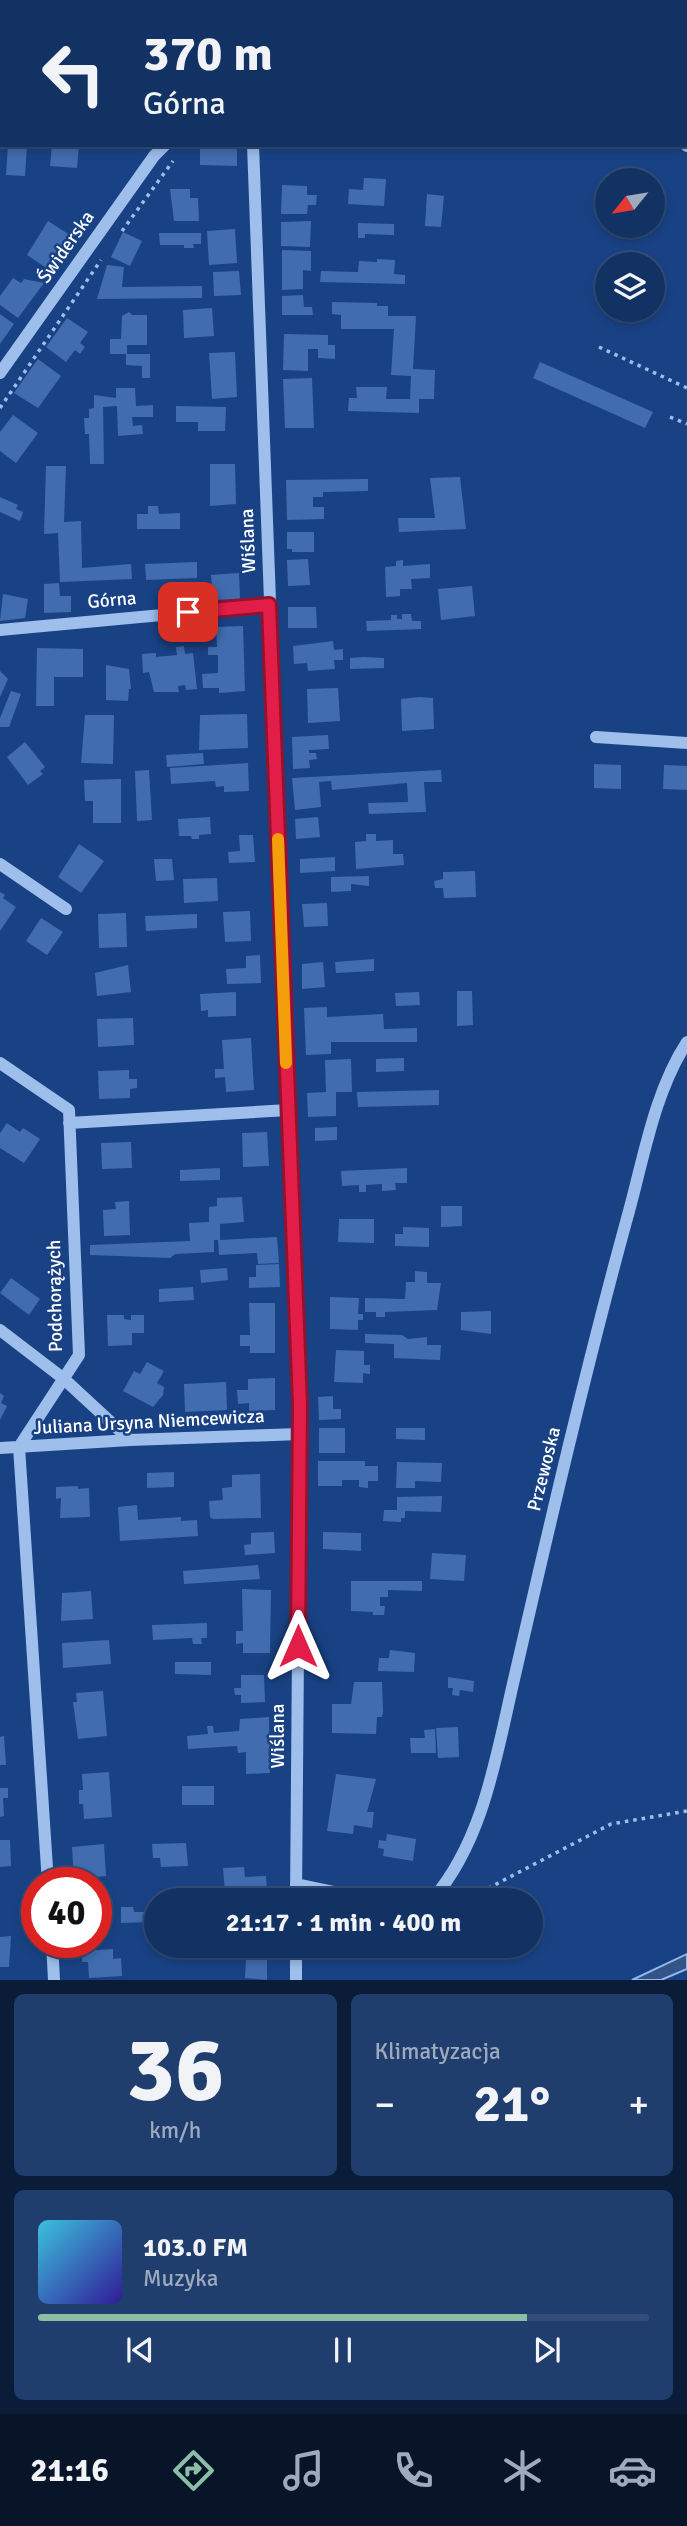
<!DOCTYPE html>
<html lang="pl">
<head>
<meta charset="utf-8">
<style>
	:root { --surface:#133264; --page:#203e6d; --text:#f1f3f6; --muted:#9daabf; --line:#324d78; --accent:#8abfa5 }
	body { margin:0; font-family:Signika,sans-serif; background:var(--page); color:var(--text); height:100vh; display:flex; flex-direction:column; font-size:26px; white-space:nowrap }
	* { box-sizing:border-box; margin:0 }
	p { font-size:23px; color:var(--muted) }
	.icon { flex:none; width:38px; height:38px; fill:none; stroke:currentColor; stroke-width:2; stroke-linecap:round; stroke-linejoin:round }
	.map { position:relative; height:1980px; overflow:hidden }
	.details { display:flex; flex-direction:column; gap:14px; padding:14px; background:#0a1c37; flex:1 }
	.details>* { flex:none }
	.guide { position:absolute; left:0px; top:0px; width:688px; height:147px; box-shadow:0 4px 10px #0003,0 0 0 2px var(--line); background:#133264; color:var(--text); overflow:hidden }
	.needle { width:46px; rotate:240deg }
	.tools { position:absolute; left:595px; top:168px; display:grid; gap:14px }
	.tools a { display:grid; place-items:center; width:70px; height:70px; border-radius:50%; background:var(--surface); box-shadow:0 4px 10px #0003,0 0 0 2px var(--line); font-size:35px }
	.speed { position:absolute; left:21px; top:1867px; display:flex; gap:14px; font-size:35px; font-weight:700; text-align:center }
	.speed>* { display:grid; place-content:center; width:91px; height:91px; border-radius:50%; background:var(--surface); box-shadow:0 4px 10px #0003,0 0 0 2px var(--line); line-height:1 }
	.speed .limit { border:10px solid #d22; background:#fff; color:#111 }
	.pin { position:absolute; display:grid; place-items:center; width:60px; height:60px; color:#fff; margin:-30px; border-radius:14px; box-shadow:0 4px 10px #0006 }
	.me { position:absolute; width:77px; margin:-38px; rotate:0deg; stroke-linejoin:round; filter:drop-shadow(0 0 5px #0008) }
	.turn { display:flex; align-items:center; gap:24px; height:147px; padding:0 28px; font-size:32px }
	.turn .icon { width:91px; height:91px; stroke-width:2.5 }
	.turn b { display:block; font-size:49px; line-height:60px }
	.big { font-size:52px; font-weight:700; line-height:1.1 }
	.details .widget { flex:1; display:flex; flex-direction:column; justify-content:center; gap:10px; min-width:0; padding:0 24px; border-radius:10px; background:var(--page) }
	.details .dial { align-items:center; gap:0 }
	.dial b { font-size:91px; line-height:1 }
	.song { display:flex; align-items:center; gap:21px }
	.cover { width:84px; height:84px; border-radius:10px; background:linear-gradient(135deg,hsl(190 70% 55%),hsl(250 70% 35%)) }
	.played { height:7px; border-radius:4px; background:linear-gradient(90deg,var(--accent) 80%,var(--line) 80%) }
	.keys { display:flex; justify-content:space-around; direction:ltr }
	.heat { display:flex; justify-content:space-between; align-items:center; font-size:38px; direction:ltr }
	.details .tiles { flex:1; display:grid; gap:14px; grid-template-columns:1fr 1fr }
	.widget:last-child { grid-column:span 2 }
	.trip { position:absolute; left:144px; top:1888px; width:399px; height:70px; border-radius:35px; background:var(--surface); box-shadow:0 4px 10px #0003,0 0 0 2px var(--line); font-weight:700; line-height:70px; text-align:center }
	.dock { display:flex; height:112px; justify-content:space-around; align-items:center; background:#081428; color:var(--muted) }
	.dock .icon { width:49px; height:49px }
	.dock .on { color:var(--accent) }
	.dock b { font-size:32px; color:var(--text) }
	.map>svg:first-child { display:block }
</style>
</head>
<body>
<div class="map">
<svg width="687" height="1980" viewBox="0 0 687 1980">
	<rect width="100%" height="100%" fill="#194285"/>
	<path fill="#355486" stroke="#91b8ef" stroke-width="2" d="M687,1954V1969L661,1980H632Z"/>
	<path fill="#416caf" d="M8,145H27L25,176L6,175Z
		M52,145H79L77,168L50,166Z
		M200,145H237V166L200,165Z
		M364,178L386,179L384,206L348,204L349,189L363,190Z
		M282,185L307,186V195H317L316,205H308L307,214H281Z
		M170,189H190V198H198L199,221H174Z
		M427,194L444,196L441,227L425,226Z
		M48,221L73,237L51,271L27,255Z
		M311,221L310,247L281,246V222Z
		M358,223L394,224V235L365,234V238H358Z
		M235,229L237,263L209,265L207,231Z
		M123,232L142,241L130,266L111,257Z
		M159,233H201V244H193L194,248H184V245H160Z
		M282,250L311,251V271L303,270V289L282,290Z
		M377,259L395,260L394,274L405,275V284L320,282L321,271L358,272L359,261L377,262Z
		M107,265L124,267L122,287L202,286V298L97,299Z
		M239,271L241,295L214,296L213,272Z
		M13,278L21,283L24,279L44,283L18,318L0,305V296Z
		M303,295L304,307H312L313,315H282V296Z
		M332,302L377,303V306H388V316H416L413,369L435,370L434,399H419V413L348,411L349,398H357L356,387H387L386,399H410L411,376L391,375L394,329H341V315L332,314Z
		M212,308L214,336L184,338L183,310Z
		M129,312L132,315H147V345H127V354H150V378H142V366L126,365V354H110V339H121L122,316Z
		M0,314L14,324L0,344Z
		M67,318L88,332L80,343L85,347L80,354L75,350L66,362L46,347Z
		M284,334L328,335V345H335V359L318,358V349H308V371L283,370Z
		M235,352L237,397L212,399L209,353Z
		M38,359L61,376L38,408L14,393Z
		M540,362L653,412L645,428L533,378Z
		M312,378L314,428H285L283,379Z
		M116,388H135L136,406L153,405V417H132L133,426L142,425L143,434L118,436L117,406L103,407L104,464H90L89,434H85L84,418H89V409L94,408V395L116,398Z
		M176,406L226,407L225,431H198V422H176Z
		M13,415L38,433L16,463L0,451V432Z
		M210,464H235L236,504L210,506Z
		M46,466H66L64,522L81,521L82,568L131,564L132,579L60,582L58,533L44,534Z
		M460,477L466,529L399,532L398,518H435L430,478Z
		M368,479V491L323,492V497H313V507H324V519L287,520L286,480Z
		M0,497L18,505L16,509L23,512L20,521L0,512Z
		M148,506H158L159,514L180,513V529H137V514H148Z
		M287,532H314V552H292V549H287Z
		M308,559L310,585L288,586L287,560Z
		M403,560V566L430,564V578L411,579L412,589H400V596L386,597L385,567L396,566V561Z
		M197,562V578L146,580L145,564Z
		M239,573L240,599L213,600L211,575Z
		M59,583L60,596H71V612L44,613V584Z
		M472,586L475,616L441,620L438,589Z
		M3,594L28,599L25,618L0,621Z
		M288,607H316L317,628H288Z
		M402,614H411L412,621H421V629L367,631L366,621L391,620V615H397V619H402Z
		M243,626L245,691L219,693V688H203L202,674L218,673V655H208V647H217L216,627Z
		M333,641L334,650L343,649V660H334L335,669L308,671L307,663L294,664L293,646Z
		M184,646L185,654L193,653L197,689L186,690L185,685L178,686L179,692H154L149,672L143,673L142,654L156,653V657L177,655L176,647Z
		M37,648L83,649V677H54V706H36Z
		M364,657L384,658V668L350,669V658Z
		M106,665L129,669L131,689H129L128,701L106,700Z
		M0,671L8,679L0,697Z
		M338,688L340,721L308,723L307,689Z
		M11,691L21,694L9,727H0V718Z
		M420,697L433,698L434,729L402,731L401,699Z
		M247,714L248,748L199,750L200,715Z
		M85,715H114L113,764L81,763Z
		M328,735L329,749L309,750V753H316L317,759L309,760L310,768L293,769L292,737Z
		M25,742L45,767L40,771L43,774L28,785L7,757Z
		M203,753L204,764L167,767L166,755Z
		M248,763L249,791L224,792V786L216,787L215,781L171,784L170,768Z
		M594,764L621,765V789L594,788Z
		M664,765L687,766V790L663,789Z
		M149,770L152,820L137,821L135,771Z
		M441,770L442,782H424L426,812L369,814L368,803L408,802L407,783L332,790L331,781L319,782L321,807L295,810L292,778Z
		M121,779V823H93V801H85L84,780Z
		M210,817L211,834L199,835V839H192L191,836H179L178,819Z
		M318,817L320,837L296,839L295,819Z
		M366,834H376V841L393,840V854H403L404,865L356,869L355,842L366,841Z
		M239,835H253L255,862L229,863L228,852L240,851Z
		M79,844L104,861L81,893L58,877Z
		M335,857V871L300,873V859Z
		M154,859H172L174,880L156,881Z
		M475,871L476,897L444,898L443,888H435L434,881L443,879V872Z
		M369,876V886L351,884V891L331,892V877Z
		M217,878L218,901L184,903L183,879Z
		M0,892L5,895L3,898L16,907L0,931Z
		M327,903L328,926L304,927L302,904Z
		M250,911L251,941L225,942L223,912Z
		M126,913L127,947L99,948L98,914Z
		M197,914V928L146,931L145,916Z
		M41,918L63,932L47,955L26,941Z
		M260,955L261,983L227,984L226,969L246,968V956Z
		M374,959V971L336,973L335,962Z
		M323,962L325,987L302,989V964Z
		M128,965L131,992L97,996L95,973Z
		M457,991H472L473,1025L457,1026Z
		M236,992V1016L208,1017V1010L201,1011L200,994Z
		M419,992L420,1005L396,1006L395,993Z
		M327,1007V1017L383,1014L384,1029L417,1028V1042H331V1054L306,1055L304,1008Z
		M133,1018L134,1045L98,1047L97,1019Z
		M251,1038L254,1090L226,1092L225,1077L215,1078V1069H224L222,1040Z
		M404,1058V1071L376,1072V1059Z
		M351,1059L352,1092H336V1116L308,1117L307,1093L326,1092L325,1060Z
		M129,1070V1079H137V1088L130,1089V1098L99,1099L98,1071Z
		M439,1090V1105L358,1107L357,1092Z
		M7,1123L20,1132L23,1128L40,1139L24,1163L0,1148V1133Z
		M337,1127V1140L315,1141V1128Z
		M267,1132L269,1166L243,1167L242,1133Z
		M131,1142L132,1168L102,1169L101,1143Z
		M220,1168V1180L180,1181V1170Z
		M407,1168V1183H395L396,1190L382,1191V1184L366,1185V1192H359V1185L342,1186L341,1171Z
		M242,1197L244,1222L220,1224V1240L277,1237L279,1263L258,1264L257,1253L219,1255L218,1240H214V1252L175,1254L170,1258L90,1255V1245L190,1241L189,1223L209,1222V1207L217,1206V1198Z
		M129,1201L130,1235L104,1236L103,1210L116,1209L115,1202Z
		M441,1206H462V1226L441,1227Z
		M339,1219H374V1243L338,1242Z
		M403,1227L429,1228V1247L395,1246V1234H403Z
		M279,1264L280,1287L249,1288V1277H256V1265Z
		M227,1268L228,1280L201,1283L200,1270Z
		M415,1271L427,1272V1283H441L437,1310L385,1312V1317H376V1312H365V1298L405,1299L406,1282H415Z
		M11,1278L40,1299L29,1315L0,1293Z
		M193,1287L194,1300L159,1302V1289Z
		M330,1297L359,1298L358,1314H363V1320H358V1330L330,1329Z
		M249,1303H275V1353H250V1346H240V1335H250Z
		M491,1311V1334L461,1330V1312Z
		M107,1315H124V1319L131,1320V1315H144V1333H132V1345L108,1346Z
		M365,1334L402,1335L408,1339L427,1337V1345H441L440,1360L394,1358V1344L365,1343Z
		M336,1350L364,1351V1365H370V1374L363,1373V1383L334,1382Z
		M147,1362L164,1371L157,1383L164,1387L163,1395L153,1407L123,1391L134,1371L140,1374Z
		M275,1378V1410L249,1411V1403L238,1404L237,1390H248V1379Z
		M226,1382L227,1410L185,1412L184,1384Z
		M0,1393L4,1396L1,1403L7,1406L0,1420Z
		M333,1396V1409H341V1419L319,1420L318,1397Z
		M319,1428H345V1453H319Z
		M396,1428H425V1440L396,1439Z
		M318,1461H365V1466H378V1481H368V1488L359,1487V1480H342V1486H318Z
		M397,1462L442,1463L441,1482L415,1481V1488H396Z
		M174,1472V1487L147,1488V1473Z
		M260,1474L261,1518L213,1519L210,1517L209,1501L223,1500L222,1488L232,1487V1475Z
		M78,1486V1489L89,1488L90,1517L60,1518L61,1498L56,1499V1487Z
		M442,1496L441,1512L405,1511V1518H401V1522L383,1521L384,1510H397V1497Z
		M137,1505L138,1520L181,1517V1521L197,1520L198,1536L120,1541L118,1507Z
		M274,1532L275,1553L245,1555L244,1545L251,1544V1533Z
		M323,1532L361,1533V1551L323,1549Z
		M432,1553L466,1555L464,1581L430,1579Z
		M258,1565L260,1579L184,1584L183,1571Z
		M351,1581H422V1591L388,1590V1597H380V1606H385L384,1615H373V1612L351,1611Z
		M242,1589L271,1590L270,1653H243V1643L236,1644V1631H243Z
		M91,1591L93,1619L61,1621L62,1593Z
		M207,1623V1638H201L202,1644H193L192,1638L153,1640L152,1625Z
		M109,1640L111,1664L63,1668L62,1643Z
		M390,1650L415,1653L414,1672L378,1671L379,1658H389Z
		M175,1662H211V1675L175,1674Z
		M241,1675H264L265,1702L241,1703V1695H235L234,1688H241Z
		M448,1677L474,1681L473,1692L460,1690L459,1696L452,1695L453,1688H448Z
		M354,1682H382L383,1712L382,1717H377L376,1734L332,1733V1704H351Z
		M103,1691L107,1736L78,1739L73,1702H77L76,1693Z
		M269,1717L270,1773L246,1774V1752L238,1753L237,1746L188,1749L187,1736L208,1734L207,1726H213L214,1733L239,1731L240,1719Z
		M458,1727L459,1757L438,1758L436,1728Z
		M435,1729L436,1753H411L410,1738H425L424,1730Z
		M4,1736L6,1765H0V1737Z
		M109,1772L112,1817L84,1819L83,1804H79V1790H83L82,1774Z
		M336,1774L376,1779L367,1812H374L372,1828L354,1825L353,1834L327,1831Z
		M182,1786H214V1805H182Z
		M0,1788H8V1798H3L4,1816L0,1817Z
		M387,1834L416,1839L413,1861L383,1856L384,1849L378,1848L379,1840L386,1841Z
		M0,1840H10L11,1866L0,1867Z
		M186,1843L188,1866L161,1867L160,1858H153L152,1844Z
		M104,1844L106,1876L74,1879L72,1847Z
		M244,1867L245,1877L266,1876L267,1889L225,1892L223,1868Z
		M121,1907H133L134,1912H149L150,1922L121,1923Z
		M11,1936L9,1967H0V1937Z
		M113,1949V1959L121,1958L122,1976L89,1978L88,1962H82V1951Z
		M246,1957H267V1980L245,1978Z"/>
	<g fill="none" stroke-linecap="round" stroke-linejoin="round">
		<path stroke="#9ebeec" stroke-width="3.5" stroke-dasharray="3.5 5" stroke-linecap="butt" d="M262,0V2
			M219,2V0
			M122,231L173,161
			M599,347L687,388
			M0,408L101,260
			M670,417L687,424
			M455,1896L483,1891L611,1824L687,1811"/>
		<path stroke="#9ebeec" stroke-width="12" d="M237,2V0
			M253,145L300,1405L296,1900
			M686,145L687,146
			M0,373L154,156L165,145
			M0,630L269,605
			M596,737L687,743
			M0,864L66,909
			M0,1063L69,1110L79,1355L19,1447L48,1883
			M69,1123L288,1110
			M0,1330L64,1379L130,1440
			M0,1448L130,1440L300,1434
			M296,1884L373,1900
			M432,1900C485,1839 497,1751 515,1675C550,1523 585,1372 626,1222C643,1163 653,1094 687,1042
			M52,1942L54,1980
			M296,1980V1946"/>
	</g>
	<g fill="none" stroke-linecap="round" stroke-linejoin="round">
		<defs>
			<path id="route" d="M188,612L269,605L300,1405L298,1646"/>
		</defs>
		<use href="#route" stroke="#92132f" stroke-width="18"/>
		<use href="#route" stroke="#e11d48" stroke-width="12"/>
		<path stroke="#f59e0b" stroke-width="12" d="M278,839L286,1063"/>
	</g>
	<g text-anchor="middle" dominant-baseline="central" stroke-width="5" stroke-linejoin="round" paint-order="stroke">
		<g font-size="19" fill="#fff" stroke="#194285">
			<text transform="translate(66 247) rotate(-55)">Świderska</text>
			<text transform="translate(248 541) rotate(-92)">Wiślana</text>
			<text transform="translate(112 600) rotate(-5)">Górna</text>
			<text transform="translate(55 1296) rotate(-91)">Podchorążych</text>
			<text transform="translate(149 1422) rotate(-3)">Juliana Ursyna Niemcewicza</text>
			<text transform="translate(544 1469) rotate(-76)">Przewoska</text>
			<text transform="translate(278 1736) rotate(-90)">Wiślana</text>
		</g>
	</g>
</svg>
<div class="tools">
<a><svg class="needle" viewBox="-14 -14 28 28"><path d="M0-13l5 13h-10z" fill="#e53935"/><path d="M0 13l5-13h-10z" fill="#9daabf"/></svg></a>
<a><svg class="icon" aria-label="layers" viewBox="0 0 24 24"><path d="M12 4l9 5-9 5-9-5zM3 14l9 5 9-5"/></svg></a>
</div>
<div class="speed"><div class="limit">40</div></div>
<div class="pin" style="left:188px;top:612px;background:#d93025"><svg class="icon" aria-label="arrive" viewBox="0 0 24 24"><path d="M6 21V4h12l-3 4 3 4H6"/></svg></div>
<svg class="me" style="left:298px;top:1646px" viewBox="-20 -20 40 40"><path d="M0-17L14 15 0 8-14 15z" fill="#e11d48" stroke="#fff" stroke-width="4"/></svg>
<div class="trip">21:17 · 1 min · 400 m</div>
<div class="guide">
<div class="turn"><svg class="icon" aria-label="left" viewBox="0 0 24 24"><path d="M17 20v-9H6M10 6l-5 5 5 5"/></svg><div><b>370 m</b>Górna</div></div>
</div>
</div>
<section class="details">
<div class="tiles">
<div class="widget dial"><b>36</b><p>km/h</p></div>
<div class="widget"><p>Klimatyzacja</p>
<div class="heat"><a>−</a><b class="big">21°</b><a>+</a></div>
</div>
<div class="widget">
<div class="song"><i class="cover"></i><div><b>103.0 FM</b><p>Muzyka</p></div></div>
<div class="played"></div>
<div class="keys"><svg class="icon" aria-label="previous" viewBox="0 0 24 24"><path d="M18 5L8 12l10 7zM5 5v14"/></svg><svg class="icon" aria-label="pause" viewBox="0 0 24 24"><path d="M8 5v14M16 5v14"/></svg><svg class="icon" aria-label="next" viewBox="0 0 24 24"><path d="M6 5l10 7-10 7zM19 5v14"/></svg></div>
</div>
</div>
</section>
<nav class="dock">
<b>21:16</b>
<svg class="icon on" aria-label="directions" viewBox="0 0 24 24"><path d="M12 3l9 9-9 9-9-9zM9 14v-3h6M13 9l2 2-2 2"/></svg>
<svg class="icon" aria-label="music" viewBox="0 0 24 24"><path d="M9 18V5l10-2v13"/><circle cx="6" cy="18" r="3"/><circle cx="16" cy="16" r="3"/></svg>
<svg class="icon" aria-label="phone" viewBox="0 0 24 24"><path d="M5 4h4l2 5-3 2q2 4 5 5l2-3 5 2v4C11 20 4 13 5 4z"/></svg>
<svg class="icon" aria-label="climate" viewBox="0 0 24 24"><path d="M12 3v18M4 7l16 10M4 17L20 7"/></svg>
<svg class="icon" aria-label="car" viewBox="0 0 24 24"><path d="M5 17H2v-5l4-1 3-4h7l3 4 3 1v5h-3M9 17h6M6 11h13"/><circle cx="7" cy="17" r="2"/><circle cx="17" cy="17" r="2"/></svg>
</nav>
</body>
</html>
